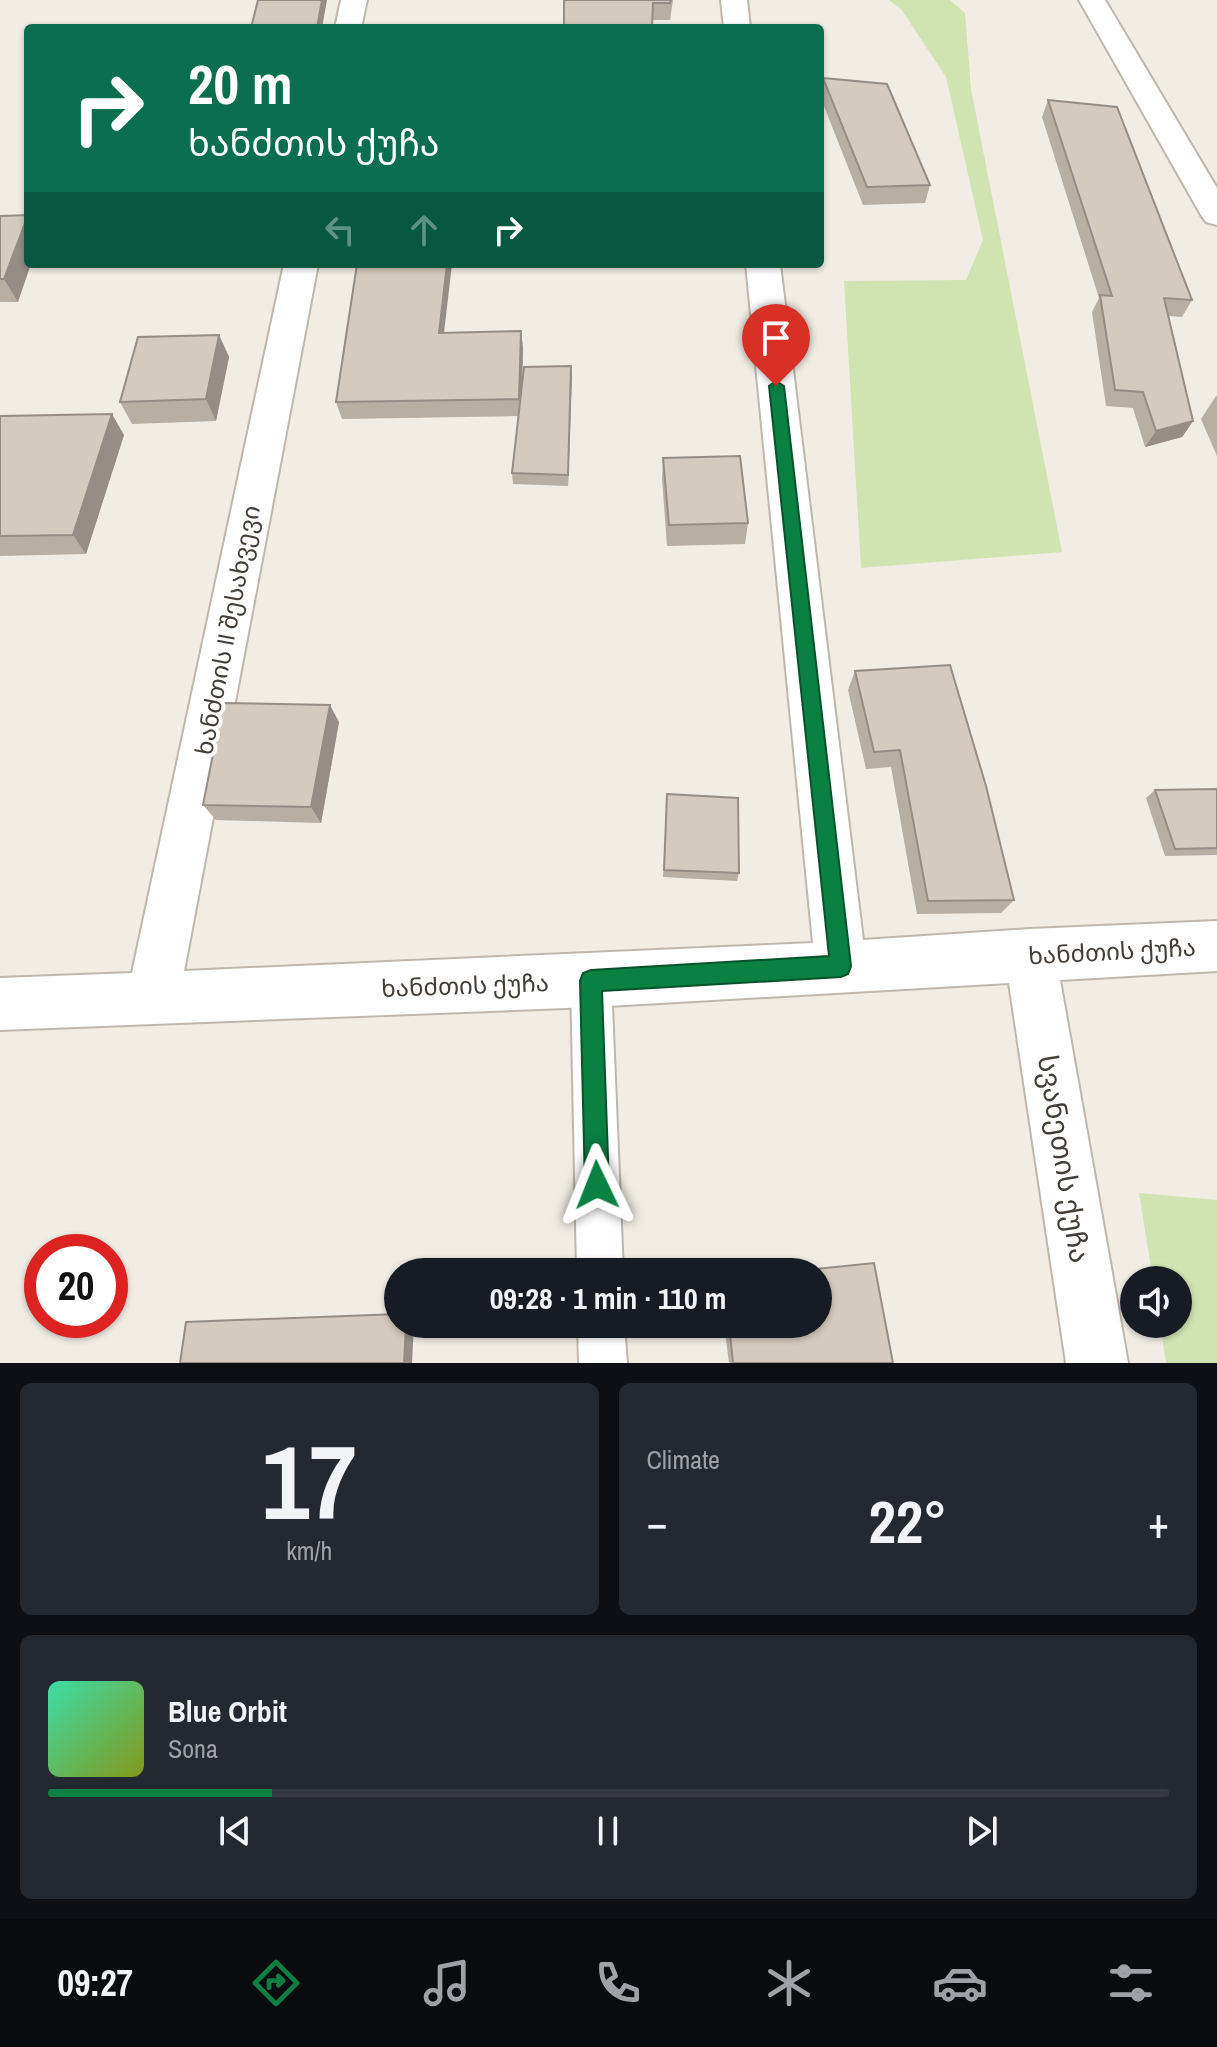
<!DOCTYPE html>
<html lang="en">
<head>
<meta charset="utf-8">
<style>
	:root { --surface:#171b24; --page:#242831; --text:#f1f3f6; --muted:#9ea1a6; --line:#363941; --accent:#0b8043 }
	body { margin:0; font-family:"Archivo Narrow","Noto Sans Georgian",sans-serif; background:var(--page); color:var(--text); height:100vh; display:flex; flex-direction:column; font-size:30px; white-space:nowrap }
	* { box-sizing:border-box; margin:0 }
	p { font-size:26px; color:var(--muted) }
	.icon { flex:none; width:44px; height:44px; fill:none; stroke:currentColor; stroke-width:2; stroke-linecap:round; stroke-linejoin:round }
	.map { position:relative; height:1363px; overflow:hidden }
	.details { display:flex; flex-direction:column; gap:20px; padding:20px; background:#0d0f14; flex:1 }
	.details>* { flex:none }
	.banner { position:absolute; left:24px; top:24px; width:800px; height:244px; border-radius:8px; box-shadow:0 2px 6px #0004; background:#0b6e4f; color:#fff; overflow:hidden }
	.buttons { position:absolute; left:1120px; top:1266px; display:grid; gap:16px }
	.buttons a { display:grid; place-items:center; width:72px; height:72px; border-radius:50%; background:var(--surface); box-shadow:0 2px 6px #0004; font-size:40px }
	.speed { position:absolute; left:24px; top:1234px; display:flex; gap:16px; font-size:40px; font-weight:700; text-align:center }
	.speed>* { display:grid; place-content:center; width:104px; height:104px; border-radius:50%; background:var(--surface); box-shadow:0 2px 6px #0004; line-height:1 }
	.speed .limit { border:12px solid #d22; background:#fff; color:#111 }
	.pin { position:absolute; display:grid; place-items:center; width:68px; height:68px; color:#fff; margin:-82px -34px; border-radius:50% 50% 50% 0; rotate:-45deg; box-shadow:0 0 8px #0007 }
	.pin .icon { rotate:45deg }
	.me { position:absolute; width:88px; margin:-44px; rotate:358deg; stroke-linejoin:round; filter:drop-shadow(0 0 6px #0008) }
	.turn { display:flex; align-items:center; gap:28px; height:168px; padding:0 32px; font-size:36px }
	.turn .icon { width:104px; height:104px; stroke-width:2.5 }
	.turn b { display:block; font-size:56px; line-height:68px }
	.lanes { display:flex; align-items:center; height:76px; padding:0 32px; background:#0003; justify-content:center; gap:40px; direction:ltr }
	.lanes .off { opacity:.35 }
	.big { font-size:60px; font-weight:800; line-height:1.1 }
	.details .card { flex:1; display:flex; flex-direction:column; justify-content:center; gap:12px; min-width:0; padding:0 28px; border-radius:12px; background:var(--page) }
	.details .dial { align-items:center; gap:0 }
	.dial b { font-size:104px; line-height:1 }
	.song { display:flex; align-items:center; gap:24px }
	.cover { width:96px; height:96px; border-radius:12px; background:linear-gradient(135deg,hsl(160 70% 55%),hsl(70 70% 35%)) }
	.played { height:8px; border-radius:4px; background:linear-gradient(90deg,var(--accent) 20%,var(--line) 20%) }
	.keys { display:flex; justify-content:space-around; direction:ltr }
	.heat { display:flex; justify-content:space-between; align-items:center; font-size:44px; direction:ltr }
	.details .tiles { flex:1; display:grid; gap:20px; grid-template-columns:1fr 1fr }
	.card:last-child { grid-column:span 2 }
	.trip { position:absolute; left:384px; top:1258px; width:448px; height:80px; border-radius:40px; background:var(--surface); box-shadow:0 2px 6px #0004; font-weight:800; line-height:80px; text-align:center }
	.dock { display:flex; height:128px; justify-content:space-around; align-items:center; background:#090b0e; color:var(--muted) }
	.dock .icon { width:56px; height:56px }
	.dock .current { color:var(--accent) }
	.dock b { font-size:36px; color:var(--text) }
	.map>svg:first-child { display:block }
</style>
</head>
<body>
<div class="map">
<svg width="1217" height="1363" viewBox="0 0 1217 1363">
	<rect width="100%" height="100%" fill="#f1ede5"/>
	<path fill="#d0e3b1" d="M889,0H950L965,13L971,89L1062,552L861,568L844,281L966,280L983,240L946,77L901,9Z
		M1139,1193L1217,1200V1363H1166L1160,1324H1178V1280H1153Z"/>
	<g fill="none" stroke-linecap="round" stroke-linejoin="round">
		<defs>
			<path id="lane" d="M591,961L605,967L611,981L623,1272H577L571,981L577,967Z
				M578,1324H624L627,1363H579Z"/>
			<path id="street" d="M341,0H367L361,28H335Z
				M721,0H747L750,28H724Z
				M1079,0H1105L1217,188V225L1206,222L1201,215Z
				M284,264H318L184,971L813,943L746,264H780L863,940L1030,929L1217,921V971L1060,980L1128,1363H1066L1009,983L591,1007L0,1030V978L132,973Z"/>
		</defs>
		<use href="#lane" stroke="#bfb7ac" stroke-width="4"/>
		<use href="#street" stroke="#bfb7ac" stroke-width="4"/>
		<use href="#lane" fill="#fff" fill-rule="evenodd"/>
		<use href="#street" fill="#fff" fill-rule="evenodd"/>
	</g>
	<path fill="#b7aea4" d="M564,0H673L670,20H653Z
		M823,78L930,185L925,203L863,205L820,96Z
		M1048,100L1192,300L1182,317L1169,316L1193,421L1182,437L1145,447L1133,408L1106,406L1092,312L1099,298L1042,117Z
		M0,216L18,302H0Z
		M521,331L523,348L522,390L571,366L568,486L513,484L512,473L518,416L342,419L336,402L444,333Z
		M219,335L229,357L216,421L132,424L120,402Z
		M1216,396H1217V456L1201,419Z
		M0,416L124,435L86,554L0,556Z
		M663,458L748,523L745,544L667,546L662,479Z
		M855,671L1014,900L1001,913L917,914L891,767L866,769L848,690Z
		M339,722L321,823L216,820L203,805Z
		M1217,789V855L1165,856L1146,798L1155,790Z
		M667,794L739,873L737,881L663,877Z
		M724,1324H818L893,1363H729Z"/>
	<path fill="#958d86" d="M322,0H327L322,28H317Z
		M28,215V264H31L18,302L4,279Z
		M447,264H452L442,350L439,333Z
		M521,331L523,348L521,416L519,399Z
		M219,335L229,357L216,421L206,399Z
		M571,366L572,378L568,486V475Z
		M112,414L124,435L86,554L73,535Z
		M1193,421L1182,437L1145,447L1156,431Z
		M330,705L339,722L321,823L311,807Z
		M406,1324H414L412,1363H404Z"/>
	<path fill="#d5cabf" stroke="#958d86" stroke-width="2" d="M258,0H322L317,28H251Z
		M564,0H671L670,3H653L652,28H564Z
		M823,78L887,84L930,185L867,187Z
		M1048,100L1117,107L1192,300L1164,298L1193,421L1156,431L1143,392L1115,390L1100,295L1112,296Z
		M28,215L4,279H0V216Z
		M357,264H447L439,333L521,331L519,399L336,402Z
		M219,335L206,399L120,402L138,337Z
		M571,366L568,475L512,473L524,367Z
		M112,414L73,535L0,536V416Z
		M740,456L748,523L669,525L663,458Z
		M950,665L986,786L1014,900L928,901L900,750L874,752L855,671Z
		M223,703L330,705L311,807L203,805Z
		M1217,789V848L1175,849L1155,790Z
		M667,794L738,798L739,873L664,870Z
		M874,1263L893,1363H733L729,1324H818V1272H786Z
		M398,1314V1324H406L404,1363H180L186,1322Z"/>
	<path fill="#0b8043" stroke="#07532c" stroke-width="2" d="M776,381L784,386L851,966L848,974L841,977L602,991L609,1185L606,1193L597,1196L589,1193L585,1185L580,981L583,973L591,970L829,956L769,386Z"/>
	<g text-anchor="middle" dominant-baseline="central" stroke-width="8" stroke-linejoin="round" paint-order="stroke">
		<g font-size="24" fill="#433d35" stroke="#fff">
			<text transform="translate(227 630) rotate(-79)">ხანძთის II შესახვევი</text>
			<text transform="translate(1112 951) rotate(-3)">ხანძთის ქუჩა</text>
			<text transform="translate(465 985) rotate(-2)">ხანძთის ქუჩა</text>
		</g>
		<g font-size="28" fill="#433d35" stroke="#fff">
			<text transform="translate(1064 1159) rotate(81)">სვანეთის ქუჩა</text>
		</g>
	</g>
</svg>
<div class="buttons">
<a><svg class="icon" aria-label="sound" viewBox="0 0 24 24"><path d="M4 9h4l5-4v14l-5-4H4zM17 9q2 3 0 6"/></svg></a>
</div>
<div class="speed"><div class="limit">20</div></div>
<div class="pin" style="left:776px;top:386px;background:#d93025"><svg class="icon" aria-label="arrive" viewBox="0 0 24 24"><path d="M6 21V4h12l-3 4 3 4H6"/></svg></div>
<svg class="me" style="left:597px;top:1185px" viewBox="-20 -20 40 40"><path d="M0-17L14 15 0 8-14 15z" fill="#0b8043" stroke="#fff" stroke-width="4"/></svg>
<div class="trip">09:28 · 1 min · 110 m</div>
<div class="banner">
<div class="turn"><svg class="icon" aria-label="right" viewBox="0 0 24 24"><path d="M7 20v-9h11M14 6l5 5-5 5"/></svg><div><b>20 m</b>ხანძთის ქუჩა</div></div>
<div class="lanes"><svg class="icon off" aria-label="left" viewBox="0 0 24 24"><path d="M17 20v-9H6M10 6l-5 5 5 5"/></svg><svg class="icon off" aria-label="ahead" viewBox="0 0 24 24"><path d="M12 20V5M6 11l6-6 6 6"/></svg><svg class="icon" aria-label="right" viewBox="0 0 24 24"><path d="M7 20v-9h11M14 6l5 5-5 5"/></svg></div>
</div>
</div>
<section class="details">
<div class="tiles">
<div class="card dial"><b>17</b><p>km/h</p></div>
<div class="card"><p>Climate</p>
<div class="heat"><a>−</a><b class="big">22°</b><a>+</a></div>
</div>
<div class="card">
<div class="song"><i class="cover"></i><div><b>Blue Orbit</b><p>Sona</p></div></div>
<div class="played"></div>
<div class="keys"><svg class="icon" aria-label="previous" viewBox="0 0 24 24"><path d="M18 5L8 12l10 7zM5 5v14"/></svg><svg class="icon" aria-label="pause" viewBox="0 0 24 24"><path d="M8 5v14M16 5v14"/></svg><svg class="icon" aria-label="next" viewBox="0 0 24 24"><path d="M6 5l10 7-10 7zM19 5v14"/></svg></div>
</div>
</div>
</section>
<nav class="dock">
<b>09:27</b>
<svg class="icon current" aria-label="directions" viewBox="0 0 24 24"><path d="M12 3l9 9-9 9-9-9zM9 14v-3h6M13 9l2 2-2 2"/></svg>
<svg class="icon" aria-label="music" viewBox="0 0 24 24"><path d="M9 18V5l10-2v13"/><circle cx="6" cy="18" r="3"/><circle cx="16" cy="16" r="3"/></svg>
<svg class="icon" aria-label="phone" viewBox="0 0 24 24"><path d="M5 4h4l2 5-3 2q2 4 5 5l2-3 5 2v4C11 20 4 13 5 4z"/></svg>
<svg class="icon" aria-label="climate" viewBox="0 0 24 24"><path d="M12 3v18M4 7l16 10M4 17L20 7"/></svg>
<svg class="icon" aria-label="car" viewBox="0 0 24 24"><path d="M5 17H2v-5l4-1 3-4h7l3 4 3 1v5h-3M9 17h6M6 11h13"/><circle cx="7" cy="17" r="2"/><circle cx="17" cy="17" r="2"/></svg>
<svg class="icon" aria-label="filters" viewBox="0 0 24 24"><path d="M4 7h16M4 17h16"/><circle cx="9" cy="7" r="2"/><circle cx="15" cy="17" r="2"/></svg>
</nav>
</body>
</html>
